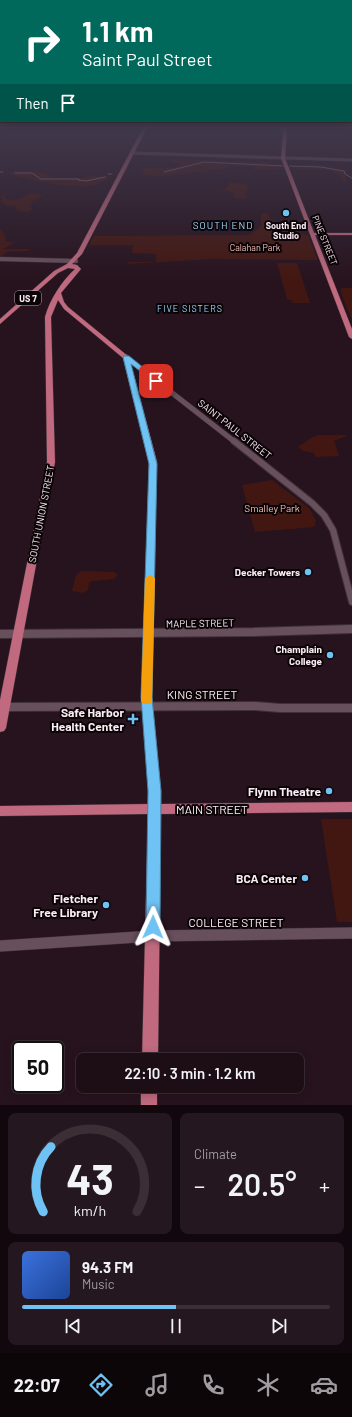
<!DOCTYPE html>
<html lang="en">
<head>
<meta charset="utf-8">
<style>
	:root { --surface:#1d0e16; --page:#25171f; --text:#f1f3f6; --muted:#a09ca1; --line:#3b2e35; --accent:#6fc2f4 }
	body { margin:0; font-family:Barlow,sans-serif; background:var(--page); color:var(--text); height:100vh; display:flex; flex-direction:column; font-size:15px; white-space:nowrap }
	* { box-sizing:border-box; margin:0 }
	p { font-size:13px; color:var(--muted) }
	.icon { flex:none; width:22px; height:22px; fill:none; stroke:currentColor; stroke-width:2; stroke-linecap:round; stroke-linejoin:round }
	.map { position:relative; height:1105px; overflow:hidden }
	.drawer { display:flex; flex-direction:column; gap:8px; padding:8px; background:#10080c; flex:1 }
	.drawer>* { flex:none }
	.banner { position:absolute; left:0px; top:0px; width:352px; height:122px; box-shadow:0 2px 10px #0003,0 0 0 1px var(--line); background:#00695c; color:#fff; overflow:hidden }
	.speed { position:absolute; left:12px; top:1041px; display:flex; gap:8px; font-size:20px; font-weight:700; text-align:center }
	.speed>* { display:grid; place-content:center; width:52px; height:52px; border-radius:50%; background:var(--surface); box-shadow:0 2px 10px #0003,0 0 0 1px var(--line); line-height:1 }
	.speed .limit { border:2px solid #111; border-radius:6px; background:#fff; color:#111 }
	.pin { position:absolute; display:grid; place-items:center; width:34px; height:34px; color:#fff; margin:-17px; border-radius:8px; box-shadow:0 2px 6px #0006 }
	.me { position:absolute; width:44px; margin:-22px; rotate:1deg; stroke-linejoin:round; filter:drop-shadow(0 0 3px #0008) }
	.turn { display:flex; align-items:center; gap:14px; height:84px; padding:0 16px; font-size:18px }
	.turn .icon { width:52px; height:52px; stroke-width:2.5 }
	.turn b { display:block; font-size:28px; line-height:34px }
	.then { display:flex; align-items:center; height:38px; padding:0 16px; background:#0003; gap:8px; font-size:15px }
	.big { font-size:30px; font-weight:600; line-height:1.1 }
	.drawer .widget { flex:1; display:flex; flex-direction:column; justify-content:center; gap:6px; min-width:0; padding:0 14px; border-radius:8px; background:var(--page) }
	.drawer .dial { align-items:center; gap:0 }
	.dial svg { height:104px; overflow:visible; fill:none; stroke:var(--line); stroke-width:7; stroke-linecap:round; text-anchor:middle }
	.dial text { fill:var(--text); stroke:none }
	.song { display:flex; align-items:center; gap:12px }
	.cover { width:48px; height:48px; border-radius:6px; background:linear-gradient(135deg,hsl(220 70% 55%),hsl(220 70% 35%)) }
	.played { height:4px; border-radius:2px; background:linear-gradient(90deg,var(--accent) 50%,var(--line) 50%) }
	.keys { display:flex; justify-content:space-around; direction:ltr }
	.heat { display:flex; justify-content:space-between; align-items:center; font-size:22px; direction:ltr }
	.drawer .tiles { flex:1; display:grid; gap:8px; grid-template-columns:1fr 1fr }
	.widget:last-child { grid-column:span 2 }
	.trip { position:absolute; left:76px; top:1053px; width:228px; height:40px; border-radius:8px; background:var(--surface); box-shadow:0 2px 10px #0003,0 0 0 1px var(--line); font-weight:600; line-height:40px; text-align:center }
	.tab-bar { display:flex; height:64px; justify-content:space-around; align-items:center; background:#0c0609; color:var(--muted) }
	.tab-bar .icon { width:28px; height:28px }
	.tab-bar .on { color:var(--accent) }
	.tab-bar b { font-size:18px; color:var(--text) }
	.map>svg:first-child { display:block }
</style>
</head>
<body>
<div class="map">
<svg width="352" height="1105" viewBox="0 0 352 1105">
	<rect width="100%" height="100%" fill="#27131e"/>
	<path fill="#431711" d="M173,159L227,161L231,166L229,168L163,176L142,175L145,168H168L181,166V164L170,162Z
		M229,161L269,162L271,164L282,165V167H277V169H253V166H231Z
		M313,165L346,170V183L342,180L337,173L331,172L334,171L331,170L296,169L293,168L291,166Z
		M13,171C26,172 41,169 51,177L82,178L89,176L110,177C106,182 99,181 94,185C70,190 34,180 9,174Z
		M230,182L249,185L246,193L247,199L233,198L234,193L228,191H211L225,190Z
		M7,193L4,198C14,202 22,199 30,193L43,195L31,203L30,206L33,209L28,212L17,210L16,206L7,205L0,202L2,199L1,196Z
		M264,213H267L280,232L308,235L318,260L212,259L128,264V262H156V254L132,253L133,245H89L94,236L249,235L253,233L261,226V214Z
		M0,228L6,238L5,241L14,243L3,249H27L30,250L28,251L6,252L0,258Z
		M277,263H297L310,303H291L294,301L287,299Z
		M343,288H352V320L341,293L340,289Z
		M320,435H348L334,441L339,456L315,457L314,453L304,451L299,448V446C307,442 311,436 320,435Z
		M272,480L310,509L316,521L314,527L255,532L242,485Z
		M82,571L114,572L118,575L114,579L93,581L89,582L88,590L83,593L72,591L76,575Z
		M321,819H352V922H337Z"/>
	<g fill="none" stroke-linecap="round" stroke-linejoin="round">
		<path stroke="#7f6f8e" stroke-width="1" d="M290,166L321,167L344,171L345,174L352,178
			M0,172H3
			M164,172L204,162L283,166
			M15,173H32L41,179H79L78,180L86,181L105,177
			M108,174H112"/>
		<defs>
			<path id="minor-far5" d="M132,153L352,160"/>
			<path id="minor-far4" d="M0,259L76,261"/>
			<path id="minor-far3" d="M126,357L235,442"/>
			<path id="minor-far2" d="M234,441L312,503L324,515L333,530L352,602"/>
			<path id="minor-far1" d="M0,634L253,632L352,629
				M4,707L255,706L280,708H352"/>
			<path id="minor" d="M0,946L153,936L352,933"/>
			<path id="major" d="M144,126H148L82,254L72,264L77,265L81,269L61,293L64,302L68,307L129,357L157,462L152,697L161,791V804L352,802V812L161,814L158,1060H142L148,814L0,816V806L149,804V791L142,697L149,462L123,358L64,309L58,300L51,317L55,462L6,728L4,731L0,732V700L47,462L45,317C50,299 62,281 75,269L68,268L58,273L0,324V319L54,271L67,264L77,253Z
				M281,126H285L287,131L285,158L314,233H352V235H315L352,329V339L349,337L281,158L283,131Z
				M141,1086H157V1105H141Z"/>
		</defs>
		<use href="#minor-far5" stroke="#3e3137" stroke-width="3.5"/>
		<use href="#minor-far4" stroke="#3e3137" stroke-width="5"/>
		<use href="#minor-far3" stroke="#3e3137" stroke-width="6"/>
		<use href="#minor-far2" stroke="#3e3137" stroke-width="8"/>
		<use href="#minor-far1" stroke="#3e3137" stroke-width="10"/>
		<use href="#minor" stroke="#3e3137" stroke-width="12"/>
		<use href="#major" stroke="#3e3137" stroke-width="1"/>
		<use href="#minor-far5" stroke="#684f5c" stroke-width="3"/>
		<use href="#minor-far4" stroke="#684f5c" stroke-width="4"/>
		<use href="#minor-far3" stroke="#684f5c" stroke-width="5"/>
		<use href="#minor-far2" stroke="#684f5c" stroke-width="6"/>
		<use href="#minor-far1" stroke="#684f5c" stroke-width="8"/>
		<use href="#minor" stroke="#684f5c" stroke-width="11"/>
		<use href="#major" fill="#c0697f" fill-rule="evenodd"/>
	</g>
	<linearGradient id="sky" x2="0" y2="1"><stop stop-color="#150a10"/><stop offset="0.45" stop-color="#41394c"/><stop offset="1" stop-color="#41394c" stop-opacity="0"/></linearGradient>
	<rect width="352" height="281" fill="url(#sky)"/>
	<path fill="#6fc2f4" stroke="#487e9f" d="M124,356H129L160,381L154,382L131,364L157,464L152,697L161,791L160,927L158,932L153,934L148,932L146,927L148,791L141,697L149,464L123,357Z"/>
	<path fill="#f59e0b" d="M150,575L155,578L152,701L151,704H143L141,701L145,578Z"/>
	<g fill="#6fc2f4" stroke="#0b0407" stroke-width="1.5">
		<circle cx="286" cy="213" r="4"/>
		<circle cx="308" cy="572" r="4"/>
		<circle cx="330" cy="655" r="4"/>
		<path d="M131 713h4v4h4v4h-4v4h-4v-4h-4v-4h4z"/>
		<circle cx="329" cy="791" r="4"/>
		<circle cx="305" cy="878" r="4"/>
		<circle cx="106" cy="905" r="4"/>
	</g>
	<g text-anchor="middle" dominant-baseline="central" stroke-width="4" stroke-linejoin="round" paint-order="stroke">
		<g font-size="9" font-weight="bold" fill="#fcedf4" stroke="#0b0407">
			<text x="286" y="225">South End<tspan x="286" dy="10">Studio</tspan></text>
		</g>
		<g font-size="9" fill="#fcedf4" stroke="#0b0407">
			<text transform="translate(325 240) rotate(68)">PINE STREET</text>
		</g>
		<g font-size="9" fill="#f7c2b9" stroke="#0b0407">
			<text x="255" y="247">Calahan Park</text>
		</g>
		<rect fill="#0b0407" stroke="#b4a7ad" stroke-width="1" x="15" y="291" width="26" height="14" rx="3"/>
		<g font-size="9" font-weight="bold" fill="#fcedf4">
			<text x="28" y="298">US 7</text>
		</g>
		<g font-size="9" letter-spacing="1" fill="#9dd8fe" stroke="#0b0407">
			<text x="190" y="308">FIVE SISTERS</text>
		</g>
		<g font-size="10" letter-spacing="1" fill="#9dd8fe" stroke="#0b0407">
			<text x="223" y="225">SOUTH END</text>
		</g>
		<g font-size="10" fill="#fcedf4" stroke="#0b0407">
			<text transform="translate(235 429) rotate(38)">SAINT PAUL STREET</text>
			<text transform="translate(41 514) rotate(-79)">SOUTH UNION STREET</text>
			<text transform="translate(200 623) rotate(-1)">MAPLE STREET</text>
		</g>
		<g font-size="10" fill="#f7c2b9" stroke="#0b0407">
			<text x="272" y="508">Smalley Park</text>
		</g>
		<g font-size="10" font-weight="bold" fill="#fcedf4" stroke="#0b0407" text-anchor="end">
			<text x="300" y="572">Decker Towers</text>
			<text x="322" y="649">Champlain<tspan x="322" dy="12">College</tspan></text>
		</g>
		<g font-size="12" fill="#fcedf4" stroke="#0b0407">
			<text x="202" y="694">KING STREET</text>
			<text x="212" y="809">MAIN STREET</text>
			<text x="236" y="922">COLLEGE STREET</text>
		</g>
		<g font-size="12" font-weight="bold" fill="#fcedf4" stroke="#0b0407" text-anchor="end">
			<text x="124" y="712">Safe Harbor<tspan x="124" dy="14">Health Center</tspan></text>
			<text x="321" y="791">Flynn Theatre</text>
			<text x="297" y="878">BCA Center</text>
			<text x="98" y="898">Fletcher<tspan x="98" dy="14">Free Library</tspan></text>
		</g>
	</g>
</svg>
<div class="speed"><div class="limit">50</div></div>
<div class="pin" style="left:156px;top:381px;background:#d93025"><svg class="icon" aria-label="arrive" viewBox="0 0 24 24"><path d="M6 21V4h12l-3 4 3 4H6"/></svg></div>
<svg class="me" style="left:153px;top:927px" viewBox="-20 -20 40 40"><path d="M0-17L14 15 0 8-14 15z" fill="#6fc2f4" stroke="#fff" stroke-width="4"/></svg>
<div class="trip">22:10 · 3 min · 1.2 km</div>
<div class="banner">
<div class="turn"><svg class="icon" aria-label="right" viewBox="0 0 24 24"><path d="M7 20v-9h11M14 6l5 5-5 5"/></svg><div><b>1.1 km</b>Saint Paul Street</div></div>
<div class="then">Then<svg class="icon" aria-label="arrive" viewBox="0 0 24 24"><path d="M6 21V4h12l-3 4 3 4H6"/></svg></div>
</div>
</div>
<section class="drawer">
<div class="tiles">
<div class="widget dial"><svg viewBox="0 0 100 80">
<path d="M14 69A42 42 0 1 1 86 69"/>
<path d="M14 69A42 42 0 0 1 20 19" stroke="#6fc2f4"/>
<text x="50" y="56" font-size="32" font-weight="700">43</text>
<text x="50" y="72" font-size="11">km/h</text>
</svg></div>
<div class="widget"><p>Climate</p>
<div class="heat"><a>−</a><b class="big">20.5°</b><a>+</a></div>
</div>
<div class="widget">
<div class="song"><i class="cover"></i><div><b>94.3 FM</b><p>Music</p></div></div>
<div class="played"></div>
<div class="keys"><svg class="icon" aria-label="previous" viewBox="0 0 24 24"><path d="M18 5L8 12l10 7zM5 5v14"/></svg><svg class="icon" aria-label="pause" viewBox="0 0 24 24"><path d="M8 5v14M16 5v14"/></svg><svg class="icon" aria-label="next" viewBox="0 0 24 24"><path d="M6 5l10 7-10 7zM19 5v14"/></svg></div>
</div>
</div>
</section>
<nav class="tab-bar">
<b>22:07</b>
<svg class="icon on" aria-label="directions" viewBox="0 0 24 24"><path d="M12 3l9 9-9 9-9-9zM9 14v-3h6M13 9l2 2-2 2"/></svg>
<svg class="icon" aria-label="music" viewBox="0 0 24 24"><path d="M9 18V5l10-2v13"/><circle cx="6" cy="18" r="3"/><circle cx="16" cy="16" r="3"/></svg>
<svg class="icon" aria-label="phone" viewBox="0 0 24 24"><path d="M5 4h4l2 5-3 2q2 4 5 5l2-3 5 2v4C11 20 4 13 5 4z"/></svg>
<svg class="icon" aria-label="climate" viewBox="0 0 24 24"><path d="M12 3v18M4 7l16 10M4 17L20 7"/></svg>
<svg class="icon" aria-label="car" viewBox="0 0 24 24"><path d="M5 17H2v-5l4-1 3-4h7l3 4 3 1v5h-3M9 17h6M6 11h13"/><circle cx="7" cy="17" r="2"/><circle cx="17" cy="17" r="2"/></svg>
</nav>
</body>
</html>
